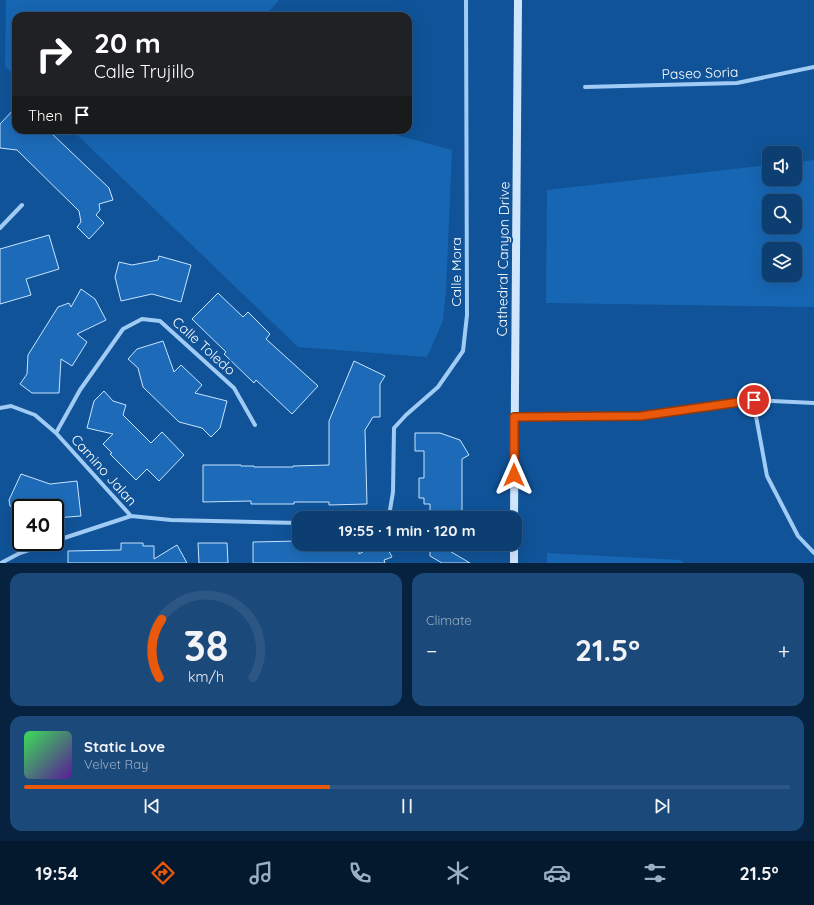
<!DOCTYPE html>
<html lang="en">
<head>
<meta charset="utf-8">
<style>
	:root { --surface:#0c3e72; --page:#1a497a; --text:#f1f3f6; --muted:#9aaec4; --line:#2c5784; --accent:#ea580c }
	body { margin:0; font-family:Quicksand,sans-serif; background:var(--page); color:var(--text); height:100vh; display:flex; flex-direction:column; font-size:15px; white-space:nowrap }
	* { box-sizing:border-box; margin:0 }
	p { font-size:13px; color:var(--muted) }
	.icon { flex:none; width:22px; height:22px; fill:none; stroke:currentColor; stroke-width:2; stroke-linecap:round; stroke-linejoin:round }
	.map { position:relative; height:563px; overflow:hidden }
	.drawer { display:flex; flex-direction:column; gap:10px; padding:10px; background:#07223f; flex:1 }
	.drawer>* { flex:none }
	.guide { position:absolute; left:12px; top:12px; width:400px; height:122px; border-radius:12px; box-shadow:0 4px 16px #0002,0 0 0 1px var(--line); background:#202124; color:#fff; overflow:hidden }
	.fabs { position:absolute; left:762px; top:146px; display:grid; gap:8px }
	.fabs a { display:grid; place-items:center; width:40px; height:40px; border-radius:8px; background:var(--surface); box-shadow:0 4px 16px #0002,0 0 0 1px var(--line); font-size:20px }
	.speed { position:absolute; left:12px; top:499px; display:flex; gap:8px; font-size:20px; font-weight:700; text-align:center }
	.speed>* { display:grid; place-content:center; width:52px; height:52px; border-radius:50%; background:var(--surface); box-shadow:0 4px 16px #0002,0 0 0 1px var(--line); line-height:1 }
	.speed .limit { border:2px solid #111; border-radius:6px; background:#fff; color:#111 }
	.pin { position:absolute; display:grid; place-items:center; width:34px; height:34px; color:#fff; margin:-17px; border:2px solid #fff; border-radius:50%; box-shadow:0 1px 4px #0007 }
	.me { position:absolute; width:44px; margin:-22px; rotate:0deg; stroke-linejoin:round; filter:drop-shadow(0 0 3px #0008) }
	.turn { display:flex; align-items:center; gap:14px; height:84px; padding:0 16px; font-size:18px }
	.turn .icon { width:52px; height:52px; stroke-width:2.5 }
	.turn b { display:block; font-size:28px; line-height:34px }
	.then { display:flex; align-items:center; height:38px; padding:0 16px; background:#0003; gap:8px; font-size:15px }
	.big { font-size:30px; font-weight:700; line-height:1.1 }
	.drawer .widget { flex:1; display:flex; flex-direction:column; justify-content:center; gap:6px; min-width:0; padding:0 14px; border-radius:12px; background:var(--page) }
	.drawer .dial { align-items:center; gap:0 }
	.dial svg { height:104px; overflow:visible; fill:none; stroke:var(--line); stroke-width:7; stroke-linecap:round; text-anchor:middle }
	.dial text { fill:var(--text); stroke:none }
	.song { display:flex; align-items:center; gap:12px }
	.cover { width:48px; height:48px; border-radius:6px; background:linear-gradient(135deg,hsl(130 70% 55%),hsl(270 70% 35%)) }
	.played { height:4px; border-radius:2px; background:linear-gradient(90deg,var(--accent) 40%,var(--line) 40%) }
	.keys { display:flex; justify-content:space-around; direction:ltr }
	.heat { display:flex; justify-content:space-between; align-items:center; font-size:22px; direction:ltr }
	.drawer .tiles { flex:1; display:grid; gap:10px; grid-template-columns:1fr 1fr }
	.widget:last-child { grid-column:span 2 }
	.trip { position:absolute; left:292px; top:511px; width:230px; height:40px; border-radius:12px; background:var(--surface); box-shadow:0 4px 16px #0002,0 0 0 1px var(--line); font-weight:700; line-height:40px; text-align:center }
	.dock { display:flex; height:64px; justify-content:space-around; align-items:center; background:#05192e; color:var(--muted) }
	.dock .icon { width:28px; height:28px }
	.dock .on { color:var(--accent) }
	.dock b { font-size:18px; color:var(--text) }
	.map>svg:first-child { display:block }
</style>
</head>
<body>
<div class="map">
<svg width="814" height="563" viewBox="0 0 814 563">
	<rect width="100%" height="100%" fill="#105398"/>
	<path fill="#1766b3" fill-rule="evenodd" d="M6,0H279L265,16H16V77L5,66Z
		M72,130H378L452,150L446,289L443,321L427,357L298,347Z
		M814,160V307L546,303L547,190L769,165V179H795V162ZM769,201H795V227H769ZM769,249H795V275H769Z
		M547,553L681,560L684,563H547Z"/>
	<path fill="#1d6bb8" stroke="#c8e4fe" d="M16,107V130H48L109,188L113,200L99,204L100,210L96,215L104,223L89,239L77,227L81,222L79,211L17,150L0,148V124Z
		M49,235L59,269L26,279L31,295L0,304V249Z
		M159,256L191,265L181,302L152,294L121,301L115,277L119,262L132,265L158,260Z
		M81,289L95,299L106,320L77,334L87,342L72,366L61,359L59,393H32L20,384L27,374L28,355L58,307L69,303L71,307Z
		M218,293L243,317L248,312L270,334L266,339L318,386L292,414L256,380L254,383L224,354L226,352L192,319Z
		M163,341L174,372L181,365L202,385L195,393L227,401L220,428L211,437L202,428L179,422L143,387L138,368L128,359L137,349Z
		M354,361L385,376L380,384V417H373L365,430L367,504L329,505V502H294V504H251V501L203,502V465H241V466H254V467H293V466L329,465V421Z
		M104,391L113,401L126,405L123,415L151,443L162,432L184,455L159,481L147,469L136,480L110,454L112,453L103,444L113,434L87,428L94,401Z
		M415,433H440L460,440L469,455L462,459V518H430V504H424V498H419V478H424V451H415Z
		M21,474L50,484L77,481L81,516L55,518V508H21L19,511L10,506L9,500Z
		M299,541V544L307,545L359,544V554L377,544H385L392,557L384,560L385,563H253V542Z
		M121,543H143V546H154V559L177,545L187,563H68V551L121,550Z
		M198,543H227L228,563H199Z
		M430,544H448V550L470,563H442L430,556Z"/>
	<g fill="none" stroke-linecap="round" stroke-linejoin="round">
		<path stroke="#a0cbf4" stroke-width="4" d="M585,87L737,83L814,67
			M0,228L22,205
			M753,400L767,476L798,536L814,553
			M0,408L11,406L35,415L56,433L131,516L171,520L299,523
			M515,417L641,416L753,400L814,403
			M56,433L80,390L123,329L142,319L160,321L234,388L255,425
			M382,518L389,516L393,492L394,428L406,415L438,387L463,351L467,315L466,0
			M55,541L131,516
			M1,563L20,553L53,542"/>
		<path stroke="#d0e6fd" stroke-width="8" d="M514,518L518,0
			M514,563V544"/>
	</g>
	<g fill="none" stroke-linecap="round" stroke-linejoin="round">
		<defs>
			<path id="route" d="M514,475V417L641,416L754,400"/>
		</defs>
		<use href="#route" stroke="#983908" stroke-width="10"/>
		<use href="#route" stroke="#ea580c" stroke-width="7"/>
	</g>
	<g text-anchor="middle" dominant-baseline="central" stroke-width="4" stroke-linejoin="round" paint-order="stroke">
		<g font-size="14" fill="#fff" stroke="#105398">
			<text transform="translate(700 73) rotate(-2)">Paseo Soria</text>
			<text transform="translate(503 259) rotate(-89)">Cathedral Canyon Drive</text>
			<text transform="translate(456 272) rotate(-90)">Calle Mora</text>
			<text transform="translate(204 346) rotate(42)">Calle Toledo</text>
			<text transform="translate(104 470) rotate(48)">Camino Jalan</text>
		</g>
	</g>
</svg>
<div class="fabs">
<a><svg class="icon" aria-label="sound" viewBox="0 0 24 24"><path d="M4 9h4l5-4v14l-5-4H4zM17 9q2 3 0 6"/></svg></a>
<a><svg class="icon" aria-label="search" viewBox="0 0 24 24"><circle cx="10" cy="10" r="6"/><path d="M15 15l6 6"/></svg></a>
<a><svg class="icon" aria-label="layers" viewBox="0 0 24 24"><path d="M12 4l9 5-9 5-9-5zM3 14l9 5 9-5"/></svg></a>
</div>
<div class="speed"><div class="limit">40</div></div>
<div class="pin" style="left:754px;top:400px;background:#d93025"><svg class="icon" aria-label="arrive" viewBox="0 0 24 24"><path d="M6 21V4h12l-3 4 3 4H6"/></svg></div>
<svg class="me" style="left:514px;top:475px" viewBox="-20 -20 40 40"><path d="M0-17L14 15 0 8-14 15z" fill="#ea580c" stroke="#fff" stroke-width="4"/></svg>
<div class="trip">19:55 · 1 min · 120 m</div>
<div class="guide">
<div class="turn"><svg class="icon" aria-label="right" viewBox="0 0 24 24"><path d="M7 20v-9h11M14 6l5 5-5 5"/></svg><div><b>20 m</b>Calle Trujillo</div></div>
<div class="then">Then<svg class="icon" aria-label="arrive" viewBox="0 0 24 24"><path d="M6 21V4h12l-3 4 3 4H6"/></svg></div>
</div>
</div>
<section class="drawer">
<div class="tiles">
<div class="widget dial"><svg viewBox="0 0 100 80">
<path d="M14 69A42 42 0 1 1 86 69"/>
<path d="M14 69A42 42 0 0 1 16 24" stroke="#ea580c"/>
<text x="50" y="56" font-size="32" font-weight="700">38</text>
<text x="50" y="72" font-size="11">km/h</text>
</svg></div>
<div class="widget"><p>Climate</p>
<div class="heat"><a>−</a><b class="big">21.5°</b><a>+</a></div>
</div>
<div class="widget">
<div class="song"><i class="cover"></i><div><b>Static Love</b><p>Velvet Ray</p></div></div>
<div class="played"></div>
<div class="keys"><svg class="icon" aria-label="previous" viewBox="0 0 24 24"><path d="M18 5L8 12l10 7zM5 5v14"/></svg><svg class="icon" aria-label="pause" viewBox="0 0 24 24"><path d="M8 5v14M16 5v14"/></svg><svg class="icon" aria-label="next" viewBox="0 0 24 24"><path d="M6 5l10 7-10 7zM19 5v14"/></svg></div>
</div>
</div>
</section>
<nav class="dock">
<b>19:54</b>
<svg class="icon on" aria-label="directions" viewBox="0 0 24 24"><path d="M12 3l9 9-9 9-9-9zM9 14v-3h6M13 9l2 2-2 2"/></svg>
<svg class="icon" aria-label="music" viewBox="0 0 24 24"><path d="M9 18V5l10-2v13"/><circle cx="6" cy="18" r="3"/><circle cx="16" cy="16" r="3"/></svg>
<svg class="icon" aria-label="phone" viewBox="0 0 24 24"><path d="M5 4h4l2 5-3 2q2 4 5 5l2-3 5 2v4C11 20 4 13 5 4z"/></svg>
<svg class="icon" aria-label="climate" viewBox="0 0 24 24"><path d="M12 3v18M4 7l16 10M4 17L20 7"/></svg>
<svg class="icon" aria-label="car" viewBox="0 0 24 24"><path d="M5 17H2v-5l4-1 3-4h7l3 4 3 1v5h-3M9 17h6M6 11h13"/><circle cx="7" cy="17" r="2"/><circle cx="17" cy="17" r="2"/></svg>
<svg class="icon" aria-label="filters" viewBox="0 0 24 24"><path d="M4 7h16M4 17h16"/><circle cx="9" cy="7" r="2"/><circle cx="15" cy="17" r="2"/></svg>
<b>21.5°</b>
</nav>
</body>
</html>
